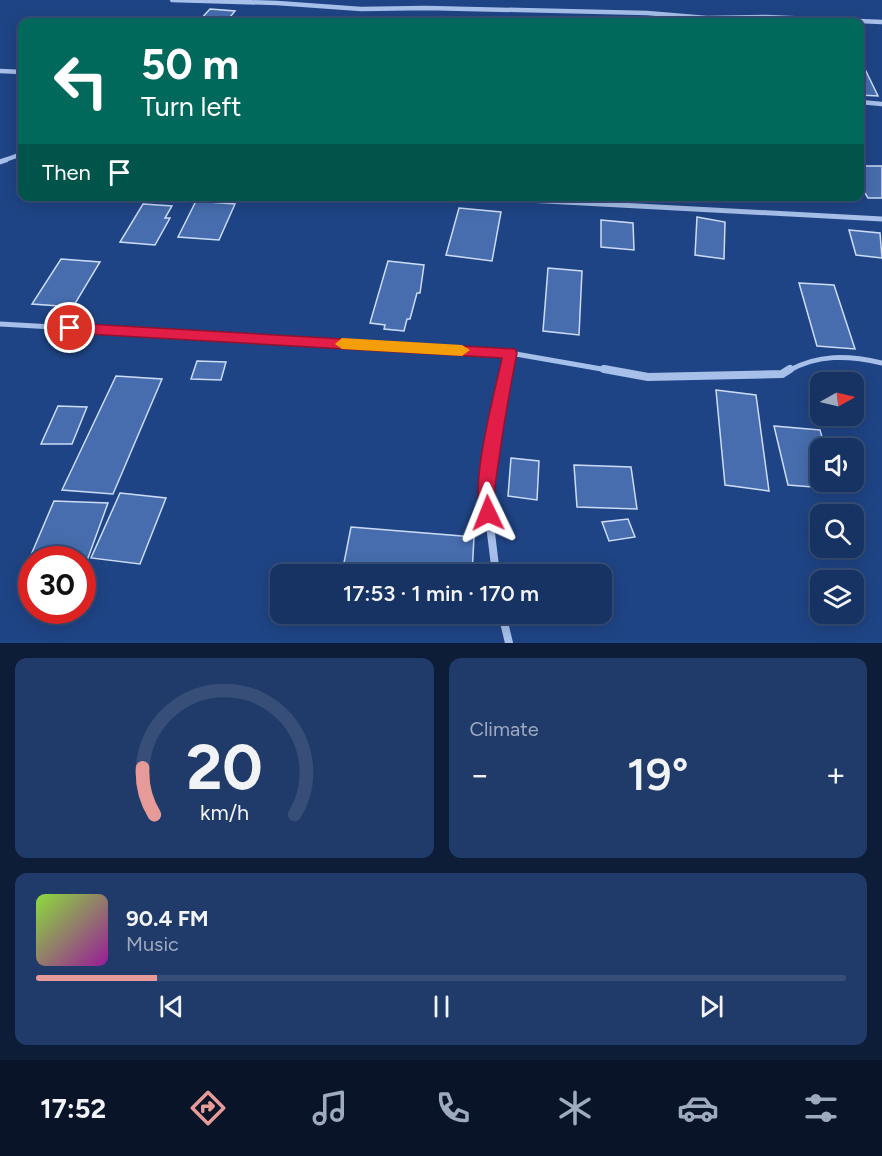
<!DOCTYPE html>
<html lang="en">
<head>
<meta charset="utf-8">
<style>
	:root { --surface:#173364; --page:#203b6a; --text:#f1f3f6; --muted:#9eaabf; --line:#364e78; --accent:#e69b98 }
	body { margin:0; font-family:Figtree,sans-serif; background:var(--page); color:var(--text); height:100vh; display:flex; flex-direction:column; font-size:22px; white-space:nowrap }
	* { box-sizing:border-box; margin:0 }
	p { font-size:20px; color:var(--muted) }
	.icon { flex:none; width:33px; height:33px; fill:none; stroke:currentColor; stroke-width:2; stroke-linecap:round; stroke-linejoin:round }
	.map { position:relative; height:643px; overflow:hidden }
	.sheet { display:flex; flex-direction:column; gap:15px; padding:15px; background:#0d1c37; flex:1 }
	.sheet>* { flex:none }
	.hud { position:absolute; left:18px; top:18px; width:846px; height:183px; border-radius:12px; box-shadow:0 3px 15px #0003,0 0 0 2px var(--line); background:#00695c; color:#fff; overflow:hidden }
	.needle { width:39px; rotate:82deg }
	.controls { position:absolute; left:810px; top:372px; display:grid; gap:12px }
	.controls a { display:grid; place-items:center; width:54px; height:54px; border-radius:12px; background:var(--surface); box-shadow:0 3px 15px #0003,0 0 0 2px var(--line); font-size:30px }
	.speed { position:absolute; left:18px; top:546px; display:flex; gap:12px; font-size:30px; font-weight:700; text-align:center }
	.speed>* { display:grid; place-content:center; width:78px; height:78px; border-radius:50%; background:var(--surface); box-shadow:0 3px 15px #0003,0 0 0 2px var(--line); line-height:1 }
	.speed .limit { border:9px solid #d22; background:#fff; color:#111 }
	.pin { position:absolute; display:grid; place-items:center; width:51px; height:51px; color:#fff; margin:-26px; border:3px solid #fff; border-radius:50%; box-shadow:0 2px 6px #0007 }
	.me { position:absolute; width:66px; margin:-33px; rotate:358deg; stroke-linejoin:round; filter:drop-shadow(0 0 4px #0008) }
	.turn { display:flex; align-items:center; gap:21px; height:126px; padding:0 24px; font-size:27px }
	.turn .icon { width:78px; height:78px; stroke-width:2.5 }
	.turn b { display:block; font-size:42px; line-height:51px }
	.then { display:flex; align-items:center; height:57px; padding:0 24px; background:#0003; gap:12px; font-size:22px }
	.big { font-size:45px; font-weight:600; line-height:1.1 }
	.sheet .widget { flex:1; display:flex; flex-direction:column; justify-content:center; gap:9px; min-width:0; padding:0 21px; border-radius:12px; background:var(--page) }
	.sheet .dial { align-items:center; gap:0 }
	.dial svg { height:156px; overflow:visible; fill:none; stroke:var(--line); stroke-width:7; stroke-linecap:round; text-anchor:middle }
	.dial text { fill:var(--text); stroke:none }
	.song { display:flex; align-items:center; gap:18px }
	.cover { width:72px; height:72px; border-radius:9px; background:linear-gradient(135deg,hsl(90 70% 55%),hsl(300 70% 35%)) }
	.played { height:6px; border-radius:3px; background:linear-gradient(90deg,var(--accent) 15%,var(--line) 15%) }
	.keys { display:flex; justify-content:space-around; direction:ltr }
	.heat { display:flex; justify-content:space-between; align-items:center; font-size:33px; direction:ltr }
	.sheet .tiles { flex:1; display:grid; gap:15px; grid-template-columns:1fr 1fr }
	.widget:last-child { grid-column:span 2 }
	.trip { position:absolute; left:270px; top:564px; width:342px; height:60px; border-radius:12px; background:var(--surface); box-shadow:0 3px 15px #0003,0 0 0 2px var(--line); font-weight:600; line-height:60px; text-align:center }
	.dock { display:flex; height:96px; justify-content:space-around; align-items:center; background:#091428; color:var(--muted) }
	.dock .icon { width:42px; height:42px }
	.dock .selected { color:var(--accent) }
	.dock b { font-size:27px; color:var(--text) }
	.map>svg:first-child { display:block }
</style>
</head>
<body>
<div class="map">
<svg width="882" height="643" viewBox="0 0 882 643">
	<rect width="100%" height="100%" fill="#1f4485"/>
	<path fill="#476dae" stroke="#ccdcf7" stroke-width="1.5" d="M210,9L235,11L226,22H198Z
		M860,61H861L878,96L860,95Z
		M860,166H882V198H868L860,185Z
		M196,201L235,204L219,240L178,237Z
		M143,204L172,206L165,218H170L155,245L120,242Z
		M459,208L501,212L492,261L446,255Z
		M697,217L725,222L724,259L695,255Z
		M601,220L633,223L634,250L601,247Z
		M849,230L880,233L882,258L856,255Z
		M61,259L100,262L73,307L32,304Z
		M388,261L424,265L420,293H417L410,319H407L404,331L384,329L385,325L370,323Z
		M548,268L582,271L579,335L543,331Z
		M799,283L834,285L855,349L817,346Z
		M197,361L226,362L221,380L191,379Z
		M116,376L162,379L113,494L62,490Z
		M716,390L756,395L769,491L725,485Z
		M58,406L87,407L72,444H41Z
		M774,426L820,430L825,448H820V482H835L837,489L788,485Z
		M511,458L539,461L537,500L508,496Z
		M574,465L631,467L637,509L577,507Z
		M120,493L166,498L140,564L91,558Z
		M54,501L108,503L88,558L31,555Z
		M628,519L635,537L609,541L602,522Z
		M351,527L474,537L472,574L342,573Z"/>
	<g fill="none" stroke-linecap="round" stroke-linejoin="round">
		<path stroke="#a7c0ea" stroke-width="4.5" d="M172,0L277,3L361,9L426,8L647,13L707,18L767,17L882,22
			M0,71L22,72
			M860,102L882,104
			M2,161L22,154"/>
		<path stroke="#a7c0ea" stroke-width="5" d="M0,162L6,160
			M450,196L882,219
			M0,324L510,353L613,371
			M506,371L510,353
			M788,371C818,354 848,355 882,363"/>
		<path stroke="#a7c0ea" stroke-width="8" d="M604,369L648,377L782,374L790,369
			M496,574L486,492L507,369
			M502,614L509,643"/>
	</g>
	<path fill="#e11d48" stroke="#92132f" stroke-width="1.5" d="M70,323L515,349L517,353C508,397 501,442 495,486C493,497 499,508 494,518L488,520L482,518C468,488 495,392 502,358L70,333L63,328Z"/>
	<path fill="#f59e0b" d="M342,338L462,345L470,350L462,356L342,349L335,344Z"/>
</svg>
<div class="controls">
<a><svg class="needle" viewBox="-14 -14 28 28"><path d="M0-13l5 13h-10z" fill="#e53935"/><path d="M0 13l5-13h-10z" fill="#9eaabf"/></svg></a>
<a><svg class="icon" aria-label="sound" viewBox="0 0 24 24"><path d="M4 9h4l5-4v14l-5-4H4zM17 9q2 3 0 6"/></svg></a>
<a><svg class="icon" aria-label="search" viewBox="0 0 24 24"><circle cx="10" cy="10" r="6"/><path d="M15 15l6 6"/></svg></a>
<a><svg class="icon" aria-label="layers" viewBox="0 0 24 24"><path d="M12 4l9 5-9 5-9-5zM3 14l9 5 9-5"/></svg></a>
</div>
<div class="speed"><div class="limit">30</div></div>
<div class="pin" style="left:70px;top:328px;background:#d93025"><svg class="icon" aria-label="arrive" viewBox="0 0 24 24"><path d="M6 21V4h12l-3 4 3 4H6"/></svg></div>
<svg class="me" style="left:488px;top:513px" viewBox="-20 -20 40 40"><path d="M0-17L14 15 0 8-14 15z" fill="#e11d48" stroke="#fff" stroke-width="4"/></svg>
<div class="trip">17:53 · 1 min · 170 m</div>
<div class="hud">
<div class="turn"><svg class="icon" aria-label="left" viewBox="0 0 24 24"><path d="M17 20v-9H6M10 6l-5 5 5 5"/></svg><div><b>50 m</b>Turn left</div></div>
<div class="then">Then<svg class="icon" aria-label="arrive" viewBox="0 0 24 24"><path d="M6 21V4h12l-3 4 3 4H6"/></svg></div>
</div>
</div>
<section class="sheet">
<div class="tiles">
<div class="widget dial"><svg viewBox="0 0 100 80">
<path d="M14 69A42 42 0 1 1 86 69"/>
<path d="M14 69A42 42 0 0 1 8 45" stroke="#e69b98"/>
<text x="50" y="56" font-size="32" font-weight="700">20</text>
<text x="50" y="72" font-size="11">km/h</text>
</svg></div>
<div class="widget"><p>Climate</p>
<div class="heat"><a>−</a><b class="big">19°</b><a>+</a></div>
</div>
<div class="widget">
<div class="song"><i class="cover"></i><div><b>90.4 FM</b><p>Music</p></div></div>
<div class="played"></div>
<div class="keys"><svg class="icon" aria-label="previous" viewBox="0 0 24 24"><path d="M18 5L8 12l10 7zM5 5v14"/></svg><svg class="icon" aria-label="pause" viewBox="0 0 24 24"><path d="M8 5v14M16 5v14"/></svg><svg class="icon" aria-label="next" viewBox="0 0 24 24"><path d="M6 5l10 7-10 7zM19 5v14"/></svg></div>
</div>
</div>
</section>
<nav class="dock">
<b>17:52</b>
<svg class="icon selected" aria-label="directions" viewBox="0 0 24 24"><path d="M12 3l9 9-9 9-9-9zM9 14v-3h6M13 9l2 2-2 2"/></svg>
<svg class="icon" aria-label="music" viewBox="0 0 24 24"><path d="M9 18V5l10-2v13"/><circle cx="6" cy="18" r="3"/><circle cx="16" cy="16" r="3"/></svg>
<svg class="icon" aria-label="phone" viewBox="0 0 24 24"><path d="M5 4h4l2 5-3 2q2 4 5 5l2-3 5 2v4C11 20 4 13 5 4z"/></svg>
<svg class="icon" aria-label="climate" viewBox="0 0 24 24"><path d="M12 3v18M4 7l16 10M4 17L20 7"/></svg>
<svg class="icon" aria-label="car" viewBox="0 0 24 24"><path d="M5 17H2v-5l4-1 3-4h7l3 4 3 1v5h-3M9 17h6M6 11h13"/><circle cx="7" cy="17" r="2"/><circle cx="17" cy="17" r="2"/></svg>
<svg class="icon" aria-label="filters" viewBox="0 0 24 24"><path d="M4 7h16M4 17h16"/><circle cx="9" cy="7" r="2"/><circle cx="15" cy="17" r="2"/></svg>
</nav>
</body>
</html>
